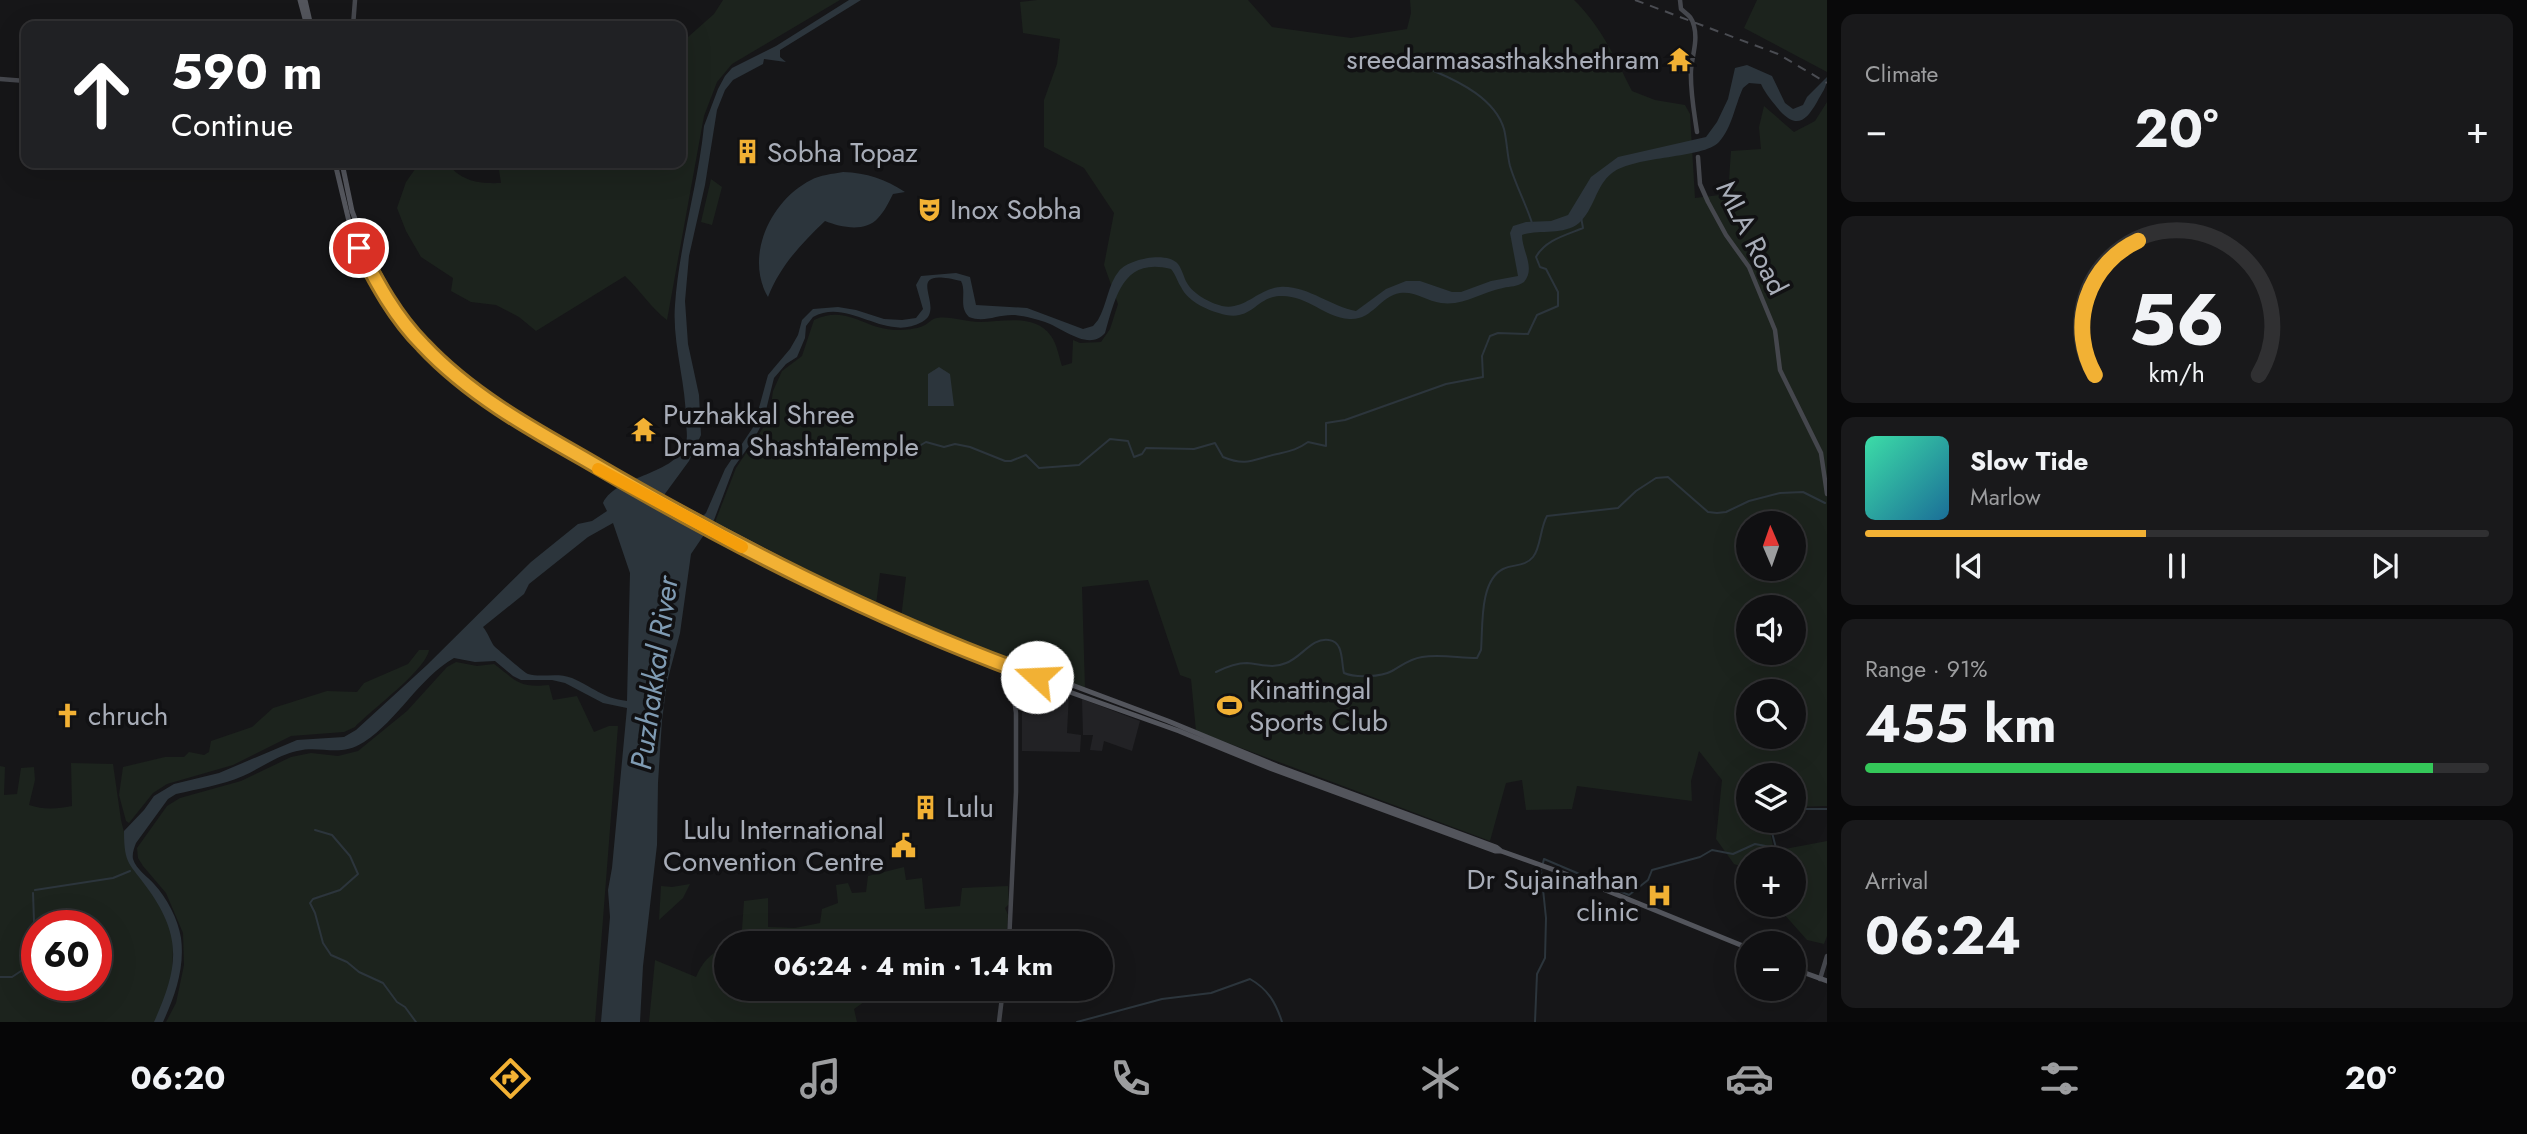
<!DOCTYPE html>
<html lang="en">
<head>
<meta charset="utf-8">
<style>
	:root { --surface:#101012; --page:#19191b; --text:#f1f3f6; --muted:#9c9d9f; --line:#303032; --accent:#f2b134 }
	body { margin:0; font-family:Jost,sans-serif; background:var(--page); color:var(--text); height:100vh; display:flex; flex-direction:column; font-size:26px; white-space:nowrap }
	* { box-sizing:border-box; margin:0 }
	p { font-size:23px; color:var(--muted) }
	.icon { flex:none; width:38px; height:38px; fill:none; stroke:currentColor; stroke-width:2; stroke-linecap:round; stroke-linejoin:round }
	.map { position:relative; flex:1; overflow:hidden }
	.details { display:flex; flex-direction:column; gap:14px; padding:14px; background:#09090a; width:700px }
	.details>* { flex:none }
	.guide { position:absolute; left:21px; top:21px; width:665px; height:147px; border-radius:14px; box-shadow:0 7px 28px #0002,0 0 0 2px var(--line); background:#202124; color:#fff; overflow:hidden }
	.needle { width:46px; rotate:358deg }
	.tools { position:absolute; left:1736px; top:511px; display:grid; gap:14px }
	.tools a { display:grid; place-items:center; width:70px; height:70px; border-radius:50%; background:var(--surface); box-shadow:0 7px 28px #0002,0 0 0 2px var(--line); font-size:35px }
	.speed { position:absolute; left:21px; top:910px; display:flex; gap:14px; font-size:35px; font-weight:700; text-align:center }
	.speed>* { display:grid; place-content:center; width:91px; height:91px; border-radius:50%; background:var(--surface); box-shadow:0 7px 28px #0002,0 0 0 2px var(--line); line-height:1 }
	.speed .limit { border:10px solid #d22; background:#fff; color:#111 }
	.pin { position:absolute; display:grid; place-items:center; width:60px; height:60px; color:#fff; margin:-30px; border:4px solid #fff; border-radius:50%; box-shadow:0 2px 7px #0007 }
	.me { position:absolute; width:77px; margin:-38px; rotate:290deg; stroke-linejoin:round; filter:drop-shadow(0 0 5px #0008) }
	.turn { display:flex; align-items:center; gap:24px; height:147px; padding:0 35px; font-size:32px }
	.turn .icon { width:91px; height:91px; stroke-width:2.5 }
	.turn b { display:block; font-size:49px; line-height:60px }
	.big { font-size:52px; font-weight:700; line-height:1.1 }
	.details .widget { flex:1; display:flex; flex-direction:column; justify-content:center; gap:10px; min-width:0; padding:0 24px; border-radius:14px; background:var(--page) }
	.details .dial { align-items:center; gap:0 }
	.dial svg { height:182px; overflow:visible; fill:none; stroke:var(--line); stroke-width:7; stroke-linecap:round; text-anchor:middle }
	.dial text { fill:var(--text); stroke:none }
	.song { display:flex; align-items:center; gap:21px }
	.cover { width:84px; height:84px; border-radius:10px; background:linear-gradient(135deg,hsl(160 70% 55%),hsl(200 70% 35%)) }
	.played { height:7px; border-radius:4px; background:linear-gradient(90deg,var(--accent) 45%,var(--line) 45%) }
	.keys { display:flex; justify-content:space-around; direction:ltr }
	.heat { display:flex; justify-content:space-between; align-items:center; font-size:38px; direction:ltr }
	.charge { height:10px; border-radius:5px; background:linear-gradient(90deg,#34c759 91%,var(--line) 0) }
	.trip { position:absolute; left:714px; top:931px; width:399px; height:70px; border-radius:35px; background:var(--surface); box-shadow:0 7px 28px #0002,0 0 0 2px var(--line); font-weight:700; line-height:70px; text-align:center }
	.menu { display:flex; height:112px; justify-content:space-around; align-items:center; background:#060607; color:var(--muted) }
	.menu .icon { width:49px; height:49px }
	.menu .selected { color:var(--accent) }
	.menu b { font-size:32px; color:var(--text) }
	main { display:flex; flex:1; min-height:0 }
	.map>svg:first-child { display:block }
</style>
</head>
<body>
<main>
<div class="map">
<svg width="1827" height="1022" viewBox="0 0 1827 1022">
	<rect width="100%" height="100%" fill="#161618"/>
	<path fill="#222225" d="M1032,681L1069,694L1067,733L1081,735L1080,752L1022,751V688L1023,684Z
		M1082,699L1140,721L1132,751L1104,741L1102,751L1090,750L1093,735H1083Z"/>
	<path fill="#1c231d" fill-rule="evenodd" d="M723,0H840L732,64L717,82L704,116L667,320C652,309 639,289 625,276L536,331L519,317L496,305L471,302L451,291L453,278L421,257L406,231L397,208L406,182L418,165L420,163H447C461,181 478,184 501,183L499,170L515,166L516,163H681V69L688,60V37L714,14Z
		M1037,0H1248L1272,27L1351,38L1407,29L1411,13L1410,0H1574C1600,25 1616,59 1632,91L1655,100L1685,105L1690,114L1695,198L1728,194L1731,151L1761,149L1759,127L1764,106L1794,132L1815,121L1827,102V806L1794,807V775H1748V821H1768L1774,851L1827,841V936L1824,944L1807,940L1783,913L1782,905H1794V859H1748V869L1734,864L1716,839L1722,780L1699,751L1691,781L1692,801L1577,786L1572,809L1526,810L1522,780L1506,783L1490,841L1196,731L1191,679L1180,675L1148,580L1082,587L1085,689L901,618L906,577L880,573L876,605L715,522L736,468L769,419L773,391L782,371L802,356L814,320C848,304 864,330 897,330C904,330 917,329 923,326C929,324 930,319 937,318C952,316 965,322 980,322C1003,322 1035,313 1051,336C1057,344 1059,357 1062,366L1072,363L1073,340L1080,343L1101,342L1110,329L1118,304L1104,265L1114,213L1084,168L1044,147V100L1057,64L1060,39L1023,33L1020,2ZM1748,523H1794V569H1748ZM1748,607H1794V653H1748ZM1748,691H1794V737H1748Z
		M1757,0H1827V72L1744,28Z
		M711,179L722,187L712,225L701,222Z
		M419,650H429C426,670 371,710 355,727L344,732L291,736L233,765L167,784L153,793L129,823L126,821L119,795L123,767L165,757H184L189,752L204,755L209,752L211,741L252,727L273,708L327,691L357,692L364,683L408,664Z
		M456,662L477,666L494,664C517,681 518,688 549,685L553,700L577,696L594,732L609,726H618L595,1022H166L176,1003L184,965L183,933L166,893L143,866L138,858L137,848L167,806L180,798L241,781L291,757L311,753L338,756L358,751L407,711L447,667Z
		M71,763L113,764L121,820L131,861L168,912L173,942L172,992L158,1022H0V766L5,767L4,795L17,794L21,768L34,767L35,780L29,805C44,810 57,809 72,806ZM37,926H96V985H37Z
		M904,867L906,880L922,878L925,909L960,906L962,888L1008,886L1009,904L1005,908L1008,915L1006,943H741L744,901L768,898V927L795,928L820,923L822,909L838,903L836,885L848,883L852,893L866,892L868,876Z
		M690,884L683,898L659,920L661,886L672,887Z
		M724,948H726V989H866L864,1002L854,1009L857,1022H649L655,960L696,977C702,963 709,954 724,948Z"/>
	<path fill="#2c353c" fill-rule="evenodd" d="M849,0H861L780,50V57L786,62L764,59L763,64L733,80L725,90L717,110L705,185L689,256L685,301L688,344L699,395L701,435L689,461L659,502L693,526L706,513L725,469L754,426L768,375L790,349L798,335L802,320L813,309L838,307L856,310L884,319L902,320L916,318L923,309L916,285L921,276L956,273L970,277L976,305L1027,308L1083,329L1093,326L1098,320C1107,305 1108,284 1119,271C1129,259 1167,251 1178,264C1182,269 1184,278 1187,283C1193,294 1210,303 1222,306C1244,311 1258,289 1280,287C1307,285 1331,307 1356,311L1386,289L1406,281H1420L1452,292H1461L1491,281L1518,276L1510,233L1513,226L1526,222L1551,221L1568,215L1591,177L1618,157L1706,137L1717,122L1728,99L1735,68L1747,65L1772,76L1785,103L1793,109L1803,105L1807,97L1827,77C1827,88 1822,92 1817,102C1806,121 1797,129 1780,111C1773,102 1766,95 1761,84L1749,83L1743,88C1735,105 1732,128 1719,142C1703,159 1636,155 1612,173C1596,185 1594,210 1579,223C1563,236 1539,229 1522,235C1522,251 1536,268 1524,282C1517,287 1511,286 1503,288C1481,292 1465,306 1441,303C1427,301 1415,291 1400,293C1380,296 1372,321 1349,319C1324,317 1306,294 1279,296C1256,298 1252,320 1226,315C1209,311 1189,303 1181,287C1177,281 1176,275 1171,269C1123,257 1116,296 1105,333C1089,352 1063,328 1045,322C1036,319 1022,315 1012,315C996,315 984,323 969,317C958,307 967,292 961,281C897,265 949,308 922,322C885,343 849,297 813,317L806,326L805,338L797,357L786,364L774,378L763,422L754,439L734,467L714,520L691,554L680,633L667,682L662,720L658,783L657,845L643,966L640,1022H601L610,917L608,890L612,868L627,708L603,703L565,683L552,680H521L513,676L495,661L475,662L454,658C419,678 398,720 364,742C339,758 322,745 297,751C278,755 261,768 243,776C222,785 198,789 176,794L168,799L136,843C134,848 132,854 133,859C136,869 148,877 154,884C167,898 178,919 181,938C185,968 175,996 163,1022H154C177,970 184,939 148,889C130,863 124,866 124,831L144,810L154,796L174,784L219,773L297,740L344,737L356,730L427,665L531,562L578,524L592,521L607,511L603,503C617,474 677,476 686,442C688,436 686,427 686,421C686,382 672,343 675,305C679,245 698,186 704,126L718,89L725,76L732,68L776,46ZM613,523L630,573L627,701C602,698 593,687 572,678C557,672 542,678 528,674C525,673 496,648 494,646C490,640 488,633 483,627L524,594L529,584L588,537Z
		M843,172C867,173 885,179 905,192L893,194C889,202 884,212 878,218C865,233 840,227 825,221C801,244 780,266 768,297C744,256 771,200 811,180C820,175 832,174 843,172Z
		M939,367L950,374L954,406H928V374Z"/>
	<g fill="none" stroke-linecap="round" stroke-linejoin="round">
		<path stroke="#2c353c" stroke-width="2" d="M1434,71C1460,82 1495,99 1504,129C1507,141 1507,154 1510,166C1516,186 1526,204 1532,223
			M755,438L770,442H833L843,447L853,445L866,449L876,445L897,444L914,449L926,442L944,447L955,444L970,447L1005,461H1011L1026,455L1039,468L1079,465L1110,439L1128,441L1134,457L1142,454L1146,448L1194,449L1215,443L1223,457C1247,467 1254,459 1277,454C1290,451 1297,450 1308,442L1326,446V423L1345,420L1446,384L1483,377L1482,356L1490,336L1498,333L1528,334L1537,315L1558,306V292L1546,269L1540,267L1536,257C1545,240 1566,235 1583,228L1581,217
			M1216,672C1226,667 1236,663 1247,663C1261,664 1273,669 1286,663C1301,658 1312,637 1329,640C1344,642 1341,662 1344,673C1355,678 1381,677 1392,671C1403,665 1409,659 1422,657C1440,654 1459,658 1477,658L1481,650C1483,628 1479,581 1503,569C1513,564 1525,567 1533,557C1541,547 1540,528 1547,516L1618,508L1636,491L1656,478L1668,477L1708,512L1717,513L1726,512L1749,501L1780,493L1803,492L1825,503
			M1794,809H1827
			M315,830L332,835L350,856L358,874L340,890L313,899L310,903L315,913L323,943L331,955L347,962L359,972L383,983L397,1002L405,1007L416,1022
			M1543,863L1544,859L1629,895L1648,880L1652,870L1700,857L1712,850L1733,854L1755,844L1776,848L1769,821
			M35,890L113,878L130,871
			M0,977H12L30,965L34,921L33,893
			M1077,1022L1162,999L1211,993L1250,979C1268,989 1276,1003 1282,1022
			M1535,1022L1537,974L1545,958L1546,918L1541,870"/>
		<path stroke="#45474d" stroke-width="4.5" d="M1680,0L1681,9C1688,15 1692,17 1694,26C1698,41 1692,56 1691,70C1690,91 1694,111 1697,132
			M353,26L355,0
			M0,79L26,81
			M1698,157L1700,184L1708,202L1726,235L1749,267L1775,330L1780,370L1821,453L1827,494
			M1002,665L1011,677L1016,713V792L1009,943
			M1017,705L1020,682L1030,675
			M1820,979L1827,956
			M999,1022L1003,989"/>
		<path stroke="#53555c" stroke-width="5" d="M300,0L307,26
			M305,0L311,26
			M335,163L352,234L381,289L410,332L440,362L468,385L542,437L692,521L885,618L1064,690L1179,731L1272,769L1495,851H1501L1571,876L1748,948
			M342,163L352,211L366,248L391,295L415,330L430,346L482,391L513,412L598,463L850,596L930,632L1168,721L1277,766L1496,847L1501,851
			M1794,969L1827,981"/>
		<path stroke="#4a4c52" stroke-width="2" stroke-dasharray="9 7" stroke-linecap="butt" d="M1635,0L1778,54L1827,83"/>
	</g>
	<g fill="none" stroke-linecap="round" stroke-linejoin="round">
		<defs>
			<path id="route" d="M359,248C377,283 395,317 423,345C468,393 526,426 583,458C728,543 878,620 1037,677"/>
		</defs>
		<use href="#route" stroke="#9d7322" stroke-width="18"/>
		<use href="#route" stroke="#f2b134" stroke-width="12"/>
		<path stroke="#f59e0b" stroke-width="12" d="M598,469L742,547"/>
	</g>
	<defs>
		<symbol id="temple-bare" viewBox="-9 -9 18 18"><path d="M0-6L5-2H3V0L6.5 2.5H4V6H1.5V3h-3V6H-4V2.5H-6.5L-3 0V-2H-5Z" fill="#f2b134" stroke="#111113" stroke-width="2.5" paint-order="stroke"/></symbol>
		<symbol id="building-bare" viewBox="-9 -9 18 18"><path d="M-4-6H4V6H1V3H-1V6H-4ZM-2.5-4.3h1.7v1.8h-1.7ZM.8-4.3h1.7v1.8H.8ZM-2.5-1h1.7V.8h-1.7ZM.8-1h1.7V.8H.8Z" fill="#f2b134" stroke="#111113" stroke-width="2.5" paint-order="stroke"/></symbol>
		<symbol id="theatre-bare" viewBox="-9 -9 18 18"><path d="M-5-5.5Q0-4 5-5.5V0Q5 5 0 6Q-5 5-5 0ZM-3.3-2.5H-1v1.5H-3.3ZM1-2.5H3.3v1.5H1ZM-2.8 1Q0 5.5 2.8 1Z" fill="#f2b134" stroke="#111113" stroke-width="2.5" paint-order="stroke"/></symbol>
		<symbol id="stadium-bare" viewBox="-9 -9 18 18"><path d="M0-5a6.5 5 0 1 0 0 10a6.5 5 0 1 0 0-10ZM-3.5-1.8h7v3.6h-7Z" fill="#f2b134" stroke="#111113" stroke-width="2.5" paint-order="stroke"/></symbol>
		<symbol id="church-bare" viewBox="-9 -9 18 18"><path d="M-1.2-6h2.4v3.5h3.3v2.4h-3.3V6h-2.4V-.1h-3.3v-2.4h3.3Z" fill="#f2b134" stroke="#111113" stroke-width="2.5" paint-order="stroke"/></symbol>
		<symbol id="civic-bare" viewBox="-9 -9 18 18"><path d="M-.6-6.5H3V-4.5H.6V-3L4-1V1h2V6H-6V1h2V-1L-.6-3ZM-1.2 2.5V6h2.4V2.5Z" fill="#f2b134" stroke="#111113" stroke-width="2.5" paint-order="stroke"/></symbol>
		<symbol id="hospital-bare" viewBox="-9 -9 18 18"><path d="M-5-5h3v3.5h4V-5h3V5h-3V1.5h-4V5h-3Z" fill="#f2b134" stroke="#111113" stroke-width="2.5" paint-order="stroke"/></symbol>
	</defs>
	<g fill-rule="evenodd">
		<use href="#temple-bare" x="1662" y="42" width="35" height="35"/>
		<use href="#building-bare" x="730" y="134" width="35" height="35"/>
		<use href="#theatre-bare" x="912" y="192" width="35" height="35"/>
		<use href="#temple-bare" x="626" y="412" width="35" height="35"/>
		<use href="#stadium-bare" x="1212" y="688" width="35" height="35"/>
		<use href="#church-bare" x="50" y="698" width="35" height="35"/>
		<use href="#building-bare" x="908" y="790" width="35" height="35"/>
		<use href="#civic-bare" x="886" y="828" width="35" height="35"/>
		<use href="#hospital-bare" x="1642" y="878" width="35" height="35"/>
	</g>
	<g text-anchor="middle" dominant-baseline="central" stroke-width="7" stroke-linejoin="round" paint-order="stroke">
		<g font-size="28" fill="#a8adb8" stroke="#111113" text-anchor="start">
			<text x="1660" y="59" text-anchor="end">sreedarmasasthakshethram</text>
			<text x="767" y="152">Sobha Topaz</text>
			<text x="950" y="209">Inox Sobha</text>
			<text x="663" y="414">Puzhakkal Shree<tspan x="663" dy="32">Drama ShashtaTemple</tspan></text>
			<text x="1249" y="689">Kinattingal<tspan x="1249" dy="32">Sports Club</tspan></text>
			<text x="88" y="715">chruch</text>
			<text x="946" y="807">Lulu</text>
			<text x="884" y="829" text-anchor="end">Lulu International<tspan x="884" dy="32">Convention Centre</tspan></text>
			<text x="1639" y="879" text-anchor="end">Dr Sujainathan<tspan x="1639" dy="32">clinic</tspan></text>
		</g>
		<g font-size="28" fill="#a8adb8" stroke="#111113">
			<text transform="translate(1752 238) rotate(63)">MLA Road</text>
		</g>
		<g font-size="30" font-style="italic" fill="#7f9bb3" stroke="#111113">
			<text transform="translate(654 673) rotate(-82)">Puzhakkal River</text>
		</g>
	</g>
</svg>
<div class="tools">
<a><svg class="needle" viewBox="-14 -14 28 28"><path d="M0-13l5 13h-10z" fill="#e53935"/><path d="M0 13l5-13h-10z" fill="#9c9d9f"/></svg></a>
<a><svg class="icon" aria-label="sound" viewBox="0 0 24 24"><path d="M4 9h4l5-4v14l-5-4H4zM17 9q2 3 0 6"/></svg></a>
<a><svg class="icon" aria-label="search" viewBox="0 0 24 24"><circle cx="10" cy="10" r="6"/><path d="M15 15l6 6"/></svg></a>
<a><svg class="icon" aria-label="layers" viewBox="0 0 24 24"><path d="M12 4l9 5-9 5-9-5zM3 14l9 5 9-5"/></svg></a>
<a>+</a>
<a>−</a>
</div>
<div class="speed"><div class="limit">60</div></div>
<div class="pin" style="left:359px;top:248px;background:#d93025"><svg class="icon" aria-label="arrive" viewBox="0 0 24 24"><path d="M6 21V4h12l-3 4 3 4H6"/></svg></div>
<svg class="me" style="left:1037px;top:677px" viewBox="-20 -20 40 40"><circle r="19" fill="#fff"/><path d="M0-13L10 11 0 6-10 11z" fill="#f2b134"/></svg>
<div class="trip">06:24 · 4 min · 1.4 km</div>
<div class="guide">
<div class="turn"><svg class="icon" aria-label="ahead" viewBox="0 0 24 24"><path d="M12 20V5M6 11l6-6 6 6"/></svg><div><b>590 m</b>Continue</div></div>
</div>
</div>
<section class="details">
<div class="widget"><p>Climate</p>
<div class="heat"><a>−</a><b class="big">20°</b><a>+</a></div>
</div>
<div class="widget dial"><svg viewBox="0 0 100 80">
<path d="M14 69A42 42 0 1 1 86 69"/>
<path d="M14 69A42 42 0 0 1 33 10" stroke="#f2b134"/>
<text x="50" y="56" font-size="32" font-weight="700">56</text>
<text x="50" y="72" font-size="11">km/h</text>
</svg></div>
<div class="widget">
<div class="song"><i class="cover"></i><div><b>Slow Tide</b><p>Marlow</p></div></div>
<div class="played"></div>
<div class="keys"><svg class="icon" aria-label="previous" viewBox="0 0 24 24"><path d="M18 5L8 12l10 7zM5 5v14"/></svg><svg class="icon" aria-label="pause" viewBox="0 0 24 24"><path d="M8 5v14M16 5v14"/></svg><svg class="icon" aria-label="next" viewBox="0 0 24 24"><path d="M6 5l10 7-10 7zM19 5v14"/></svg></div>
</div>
<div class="widget"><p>Range · 91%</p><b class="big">455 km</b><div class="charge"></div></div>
<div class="widget"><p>Arrival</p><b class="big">06:24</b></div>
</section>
</main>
<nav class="menu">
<b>06:20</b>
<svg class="icon selected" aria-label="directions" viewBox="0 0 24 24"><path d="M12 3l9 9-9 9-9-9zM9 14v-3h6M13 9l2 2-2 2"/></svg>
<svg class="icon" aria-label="music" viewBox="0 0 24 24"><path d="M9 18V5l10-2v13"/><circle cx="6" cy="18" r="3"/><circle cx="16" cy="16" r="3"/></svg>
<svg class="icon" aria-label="phone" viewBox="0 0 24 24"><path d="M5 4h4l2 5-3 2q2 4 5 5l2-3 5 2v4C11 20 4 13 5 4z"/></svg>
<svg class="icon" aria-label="climate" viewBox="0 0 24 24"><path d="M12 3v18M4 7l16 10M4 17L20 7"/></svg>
<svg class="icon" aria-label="car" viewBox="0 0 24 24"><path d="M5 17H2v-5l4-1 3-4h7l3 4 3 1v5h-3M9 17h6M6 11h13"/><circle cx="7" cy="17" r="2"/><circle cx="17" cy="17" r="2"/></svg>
<svg class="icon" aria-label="filters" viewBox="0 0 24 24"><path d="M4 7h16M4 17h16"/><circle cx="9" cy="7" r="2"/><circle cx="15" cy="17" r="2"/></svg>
<b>20°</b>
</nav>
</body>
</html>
